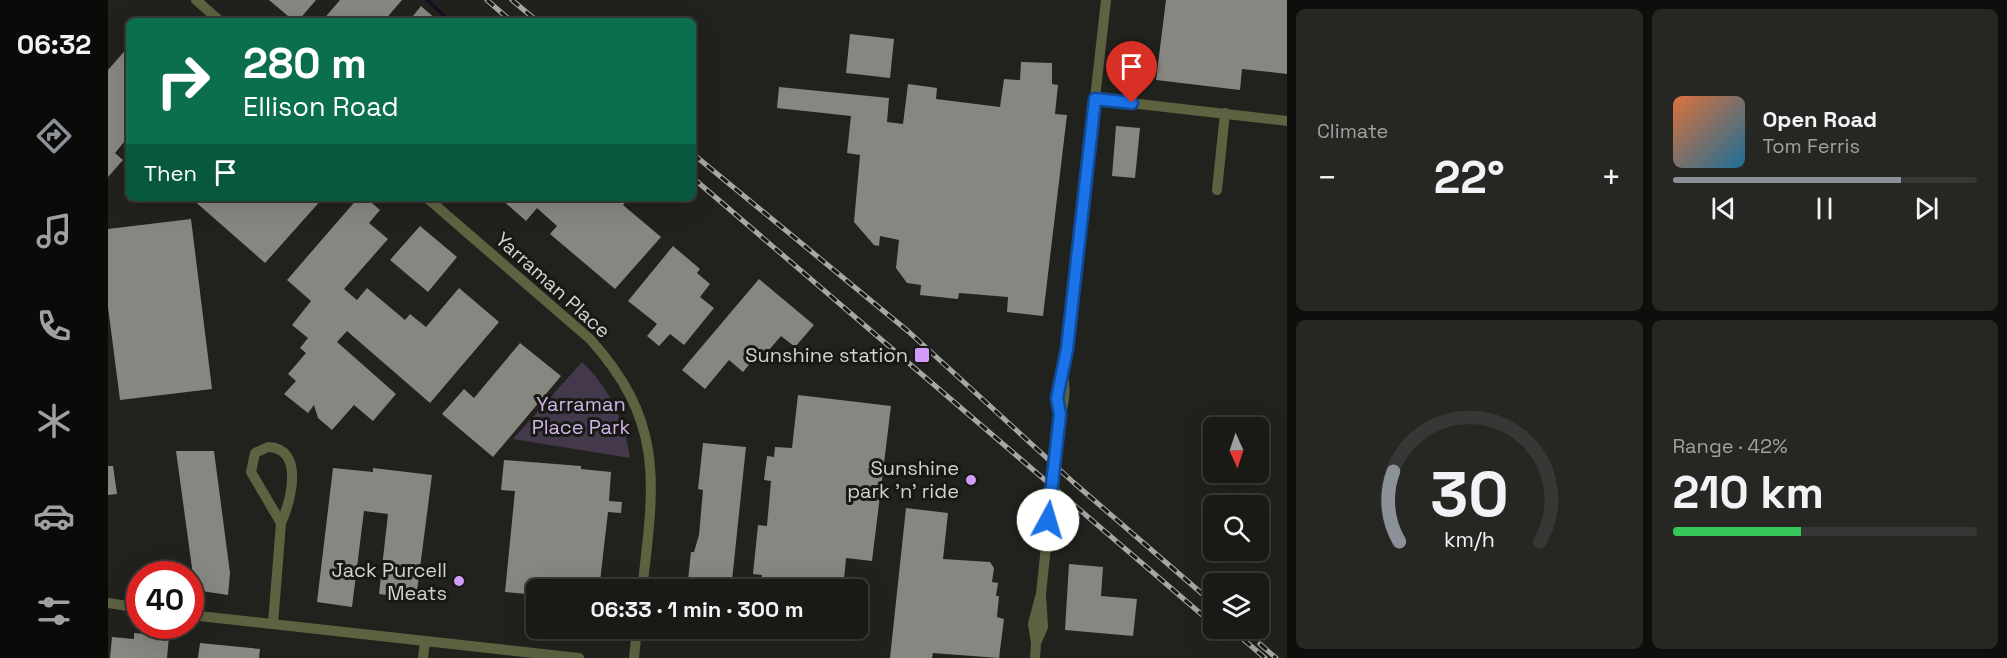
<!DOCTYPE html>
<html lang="en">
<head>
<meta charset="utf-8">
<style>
	:root { --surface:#191a16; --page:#262723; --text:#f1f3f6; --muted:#9fa1a1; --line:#373835; --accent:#8c9099 }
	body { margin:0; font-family:"Space Grotesk",sans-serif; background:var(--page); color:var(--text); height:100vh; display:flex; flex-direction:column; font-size:22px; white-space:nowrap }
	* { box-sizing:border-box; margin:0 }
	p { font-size:20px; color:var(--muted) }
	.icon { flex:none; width:33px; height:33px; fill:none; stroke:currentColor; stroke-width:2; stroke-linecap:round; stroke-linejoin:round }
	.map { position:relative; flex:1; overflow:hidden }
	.panel { display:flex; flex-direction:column; gap:9px; padding:9px; background:#0e0e0c; width:720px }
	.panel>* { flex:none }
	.guide { position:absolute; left:18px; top:18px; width:570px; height:183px; border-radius:9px; box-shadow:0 6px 24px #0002,0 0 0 2px var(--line); background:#0b6e4f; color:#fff; overflow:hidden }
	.needle { width:39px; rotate:177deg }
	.fabs { position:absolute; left:1095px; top:417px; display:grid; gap:12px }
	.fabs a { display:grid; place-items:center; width:66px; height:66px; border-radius:9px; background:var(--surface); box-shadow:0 6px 24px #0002,0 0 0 2px var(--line); font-size:30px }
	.speed { position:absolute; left:18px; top:561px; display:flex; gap:12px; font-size:30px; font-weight:700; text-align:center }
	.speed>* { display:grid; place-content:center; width:78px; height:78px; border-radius:50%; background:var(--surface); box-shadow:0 6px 24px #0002,0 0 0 2px var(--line); line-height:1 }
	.speed .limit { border:9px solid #d22; background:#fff; color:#111 }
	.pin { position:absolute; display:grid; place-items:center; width:51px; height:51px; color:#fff; margin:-62px -26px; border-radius:50% 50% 50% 0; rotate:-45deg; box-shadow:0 0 6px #0007 }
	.pin .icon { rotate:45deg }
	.me { position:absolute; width:66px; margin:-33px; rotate:6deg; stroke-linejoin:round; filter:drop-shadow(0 0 4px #0008) }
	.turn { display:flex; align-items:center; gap:21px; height:126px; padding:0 18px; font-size:27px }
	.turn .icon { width:78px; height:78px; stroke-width:2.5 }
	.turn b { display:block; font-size:42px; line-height:51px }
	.then { display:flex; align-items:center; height:57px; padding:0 18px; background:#0003; gap:12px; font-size:22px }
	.big { font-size:45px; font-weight:800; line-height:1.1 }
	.panel .widget { flex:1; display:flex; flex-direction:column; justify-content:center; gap:9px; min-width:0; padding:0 21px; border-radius:9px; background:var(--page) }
	.panel .dial { align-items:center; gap:0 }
	.dial svg { height:156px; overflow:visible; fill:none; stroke:var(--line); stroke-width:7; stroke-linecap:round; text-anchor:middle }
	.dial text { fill:var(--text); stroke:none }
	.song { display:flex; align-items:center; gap:18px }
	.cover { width:72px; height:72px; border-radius:9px; background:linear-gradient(135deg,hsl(20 70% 55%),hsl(200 70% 35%)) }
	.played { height:6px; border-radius:3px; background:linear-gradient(90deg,var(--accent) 75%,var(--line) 75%) }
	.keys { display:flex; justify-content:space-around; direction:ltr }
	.heat { display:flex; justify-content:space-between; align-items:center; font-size:33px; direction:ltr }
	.charge { height:9px; border-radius:4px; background:linear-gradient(90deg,#34c759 42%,var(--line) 0) }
	.panel .tiles { flex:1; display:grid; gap:9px; grid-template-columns:repeat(2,1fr) }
	.trip { position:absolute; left:418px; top:579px; width:342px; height:60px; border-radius:9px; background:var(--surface); box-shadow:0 6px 24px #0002,0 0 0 2px var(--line); font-weight:800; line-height:60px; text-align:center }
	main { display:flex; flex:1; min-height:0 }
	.tabs { display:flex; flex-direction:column; width:108px; justify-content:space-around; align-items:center; background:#0a0a09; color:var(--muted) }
	.tabs .icon { width:42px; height:42px }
	.tabs .on { color:var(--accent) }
	.tabs b { font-size:27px; color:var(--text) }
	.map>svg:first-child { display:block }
</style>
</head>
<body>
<main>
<nav class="tabs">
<b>06:32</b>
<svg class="icon on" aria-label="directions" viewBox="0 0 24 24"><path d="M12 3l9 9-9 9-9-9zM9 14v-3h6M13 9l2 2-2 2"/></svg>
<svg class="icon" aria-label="music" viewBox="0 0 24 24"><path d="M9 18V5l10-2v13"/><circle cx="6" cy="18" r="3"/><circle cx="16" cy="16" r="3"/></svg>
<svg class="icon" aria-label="phone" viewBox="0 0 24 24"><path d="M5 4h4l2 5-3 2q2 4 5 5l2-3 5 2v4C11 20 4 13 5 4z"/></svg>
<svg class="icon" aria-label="climate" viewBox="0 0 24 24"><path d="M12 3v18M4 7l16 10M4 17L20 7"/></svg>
<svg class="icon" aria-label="car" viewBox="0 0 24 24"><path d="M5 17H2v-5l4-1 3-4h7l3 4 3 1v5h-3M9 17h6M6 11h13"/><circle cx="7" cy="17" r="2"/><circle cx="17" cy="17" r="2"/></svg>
<svg class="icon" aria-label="filters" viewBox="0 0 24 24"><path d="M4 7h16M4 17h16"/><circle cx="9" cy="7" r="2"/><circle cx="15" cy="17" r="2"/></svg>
</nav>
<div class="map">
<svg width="1179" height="658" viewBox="0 0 1179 658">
	<rect width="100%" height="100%" fill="#21221d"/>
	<path fill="#44394c" d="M474,362C501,388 517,421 522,458L405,439Z"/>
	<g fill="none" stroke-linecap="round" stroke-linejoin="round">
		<path stroke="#180a22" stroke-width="3" d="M319,0L342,21"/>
	</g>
	<path fill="#868780" d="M161,0H208L190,21H186Z
		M232,0H294L276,21H214Z
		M1058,0H1179V74L1134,69L1132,90L1048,80Z
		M313,6L330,21H301Z
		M742,34L786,39L782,78L738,73Z
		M21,46V136L7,153L15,160L0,177V70Z
		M913,62L944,63V84L950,85L947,114L959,115L935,316L899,312L900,297L851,293L850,299L812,295L813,285L799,283L788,268L791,240L772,236L771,246L766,245L746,222L752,155L739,153L743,116L669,108L671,87L781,98L779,122L795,124L800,84L829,88L828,99L892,107L896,79L912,80Z
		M1008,126L1032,128L1027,178L1004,176Z
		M83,198H215L157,263Z
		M250,198H258L272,210L261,223L280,239L236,289L249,300L259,288L297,320L302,314L318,327L351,288L391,322L322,403L239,331L229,342L288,394L265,421L246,405L224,430L210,418L206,405L200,413L176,394L188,381L180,374L198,353L192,348L200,338L184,325L203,301L179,280Z
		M392,198H521L515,205L553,237L507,289L442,234L449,226L429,208L418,221Z
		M83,219L104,389L12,400L0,307V229Z
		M312,226L349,257L320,292L282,260Z
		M565,246L592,269L589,273L602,284L592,297L606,308L576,345L562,334L551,346L539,336L549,324L520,301Z
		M651,279L706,325L687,347L673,336L661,350L659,349L648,362L645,360L635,372L621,360L597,389L574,370Z
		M412,343L453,376L385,457L334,414L356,389L366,398Z
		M690,395L783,406L764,561L738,558L735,590H652L654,575L645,574L650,525L659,526L663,481L656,480L659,456L666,457L667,447L684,448Z
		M595,443L638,447L623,590H579L583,552H586L591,535L595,490L590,489Z
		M68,451H106L122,573L120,595L87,590Z
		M396,460L473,466V469L503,472L501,501L514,502L513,513L500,512L491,590H429V595L397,592L407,491L393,490Z
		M0,466H5L9,494L0,495Z
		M225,468L265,472V468L324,475L308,599L271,594L280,514L256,511L244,607L209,602Z
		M798,508L840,513L835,559L882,562L886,568L884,582L890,583L888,596H891L889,617L896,619L891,658L825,653L824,658H782Z
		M961,564L995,567L993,596L1029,599L1025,636L957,630Z
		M26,633L61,636L59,658H2L4,637L26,639Z
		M92,643L152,649L151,658H90Z"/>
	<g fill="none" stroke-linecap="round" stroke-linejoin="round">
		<path stroke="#5f6241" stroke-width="10" d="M88,0L112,21
			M987,99L1179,121
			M1109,190L1117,113
			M319,198L482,339C558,423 546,486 534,590
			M952,414L949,398L959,349L998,0
			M0,603L32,608
			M82,615L471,658
			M165,624L173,523C183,501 197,448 160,447L147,453L143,472L173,523
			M928,643L925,624L932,597
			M315,658L317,641
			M526,658L529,628
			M927,658L928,643L935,627L933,594L950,432C952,411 960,397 955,376"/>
		<defs>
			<path id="rail" d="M379,0L403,21
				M404,0L429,21
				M585,154L801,332L965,482L1106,604
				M585,178L1106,625
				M1122,628L1157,658
				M1152,644L1168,658"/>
		</defs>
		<use href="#rail" stroke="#a7a7a4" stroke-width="5"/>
		<use href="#rail" stroke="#181914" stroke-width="3" stroke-dasharray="9" stroke-linecap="butt"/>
	</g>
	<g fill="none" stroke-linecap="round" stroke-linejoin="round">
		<defs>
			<path id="route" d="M940,520L952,414L949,398L959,349L987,99L1024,103"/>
		</defs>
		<use href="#route" stroke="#114b97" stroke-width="15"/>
		<use href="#route" stroke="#1a73e8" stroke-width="10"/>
	</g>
	<g fill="#d29cfd" stroke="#181914" stroke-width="2">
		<rect x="806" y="347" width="16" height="16" rx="3"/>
		<circle cx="863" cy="480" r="6"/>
		<circle cx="351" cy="581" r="6"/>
	</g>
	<g text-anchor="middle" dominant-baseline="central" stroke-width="6" stroke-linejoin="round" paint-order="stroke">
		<g font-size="20" fill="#d2d2cf" stroke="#181914">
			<text transform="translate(445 285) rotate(42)">Yarraman Place</text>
		</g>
		<g font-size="20" fill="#d2d2cf" stroke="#181914" text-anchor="end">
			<text x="800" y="355">Sunshine station</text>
			<text x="851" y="468">Sunshine<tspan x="851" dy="23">park 'n' ride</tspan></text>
			<text x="339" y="570">Jack Purcell<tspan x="339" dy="23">Meats</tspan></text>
		</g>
		<g font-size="20" fill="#d0b3e8" stroke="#181914">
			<text x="473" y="404">Yarraman<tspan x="473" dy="23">Place Park</tspan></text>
		</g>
	</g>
</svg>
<div class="fabs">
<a><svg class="needle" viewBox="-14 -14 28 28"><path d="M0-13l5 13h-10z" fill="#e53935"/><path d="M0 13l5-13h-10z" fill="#9fa1a1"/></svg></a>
<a><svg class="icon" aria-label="search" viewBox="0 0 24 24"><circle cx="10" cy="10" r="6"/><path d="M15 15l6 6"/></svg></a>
<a><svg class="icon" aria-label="layers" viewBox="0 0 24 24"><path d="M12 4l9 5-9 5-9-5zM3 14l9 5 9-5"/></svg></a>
</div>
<div class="speed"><div class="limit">40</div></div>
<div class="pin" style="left:1024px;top:103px;background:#d93025"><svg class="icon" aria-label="arrive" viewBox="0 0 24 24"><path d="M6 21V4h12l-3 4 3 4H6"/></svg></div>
<svg class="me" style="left:940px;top:520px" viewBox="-20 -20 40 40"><circle r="19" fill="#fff"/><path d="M0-13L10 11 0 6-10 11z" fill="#1a73e8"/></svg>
<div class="trip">06:33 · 1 min · 300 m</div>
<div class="guide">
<div class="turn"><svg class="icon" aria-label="right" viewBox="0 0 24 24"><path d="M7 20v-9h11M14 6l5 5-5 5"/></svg><div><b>280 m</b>Ellison Road</div></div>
<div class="then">Then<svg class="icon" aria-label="arrive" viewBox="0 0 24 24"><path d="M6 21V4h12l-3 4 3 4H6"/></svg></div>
</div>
</div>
<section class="panel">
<div class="tiles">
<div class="widget"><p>Climate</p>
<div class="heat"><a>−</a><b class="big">22°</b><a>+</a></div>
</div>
<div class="widget">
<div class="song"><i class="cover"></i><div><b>Open Road</b><p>Tom Ferris</p></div></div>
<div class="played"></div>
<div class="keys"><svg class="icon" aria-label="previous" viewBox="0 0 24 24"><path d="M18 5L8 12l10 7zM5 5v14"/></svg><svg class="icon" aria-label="pause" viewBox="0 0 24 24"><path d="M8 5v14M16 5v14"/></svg><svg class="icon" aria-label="next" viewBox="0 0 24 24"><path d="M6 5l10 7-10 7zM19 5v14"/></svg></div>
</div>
<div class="widget dial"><svg viewBox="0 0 100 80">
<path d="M14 69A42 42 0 1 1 86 69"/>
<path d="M14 69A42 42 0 0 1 11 33" stroke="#8c9099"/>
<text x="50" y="56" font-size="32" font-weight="700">30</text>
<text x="50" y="72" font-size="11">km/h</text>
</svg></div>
<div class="widget"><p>Range · 42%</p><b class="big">210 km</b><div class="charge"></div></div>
</div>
</section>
</main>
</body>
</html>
